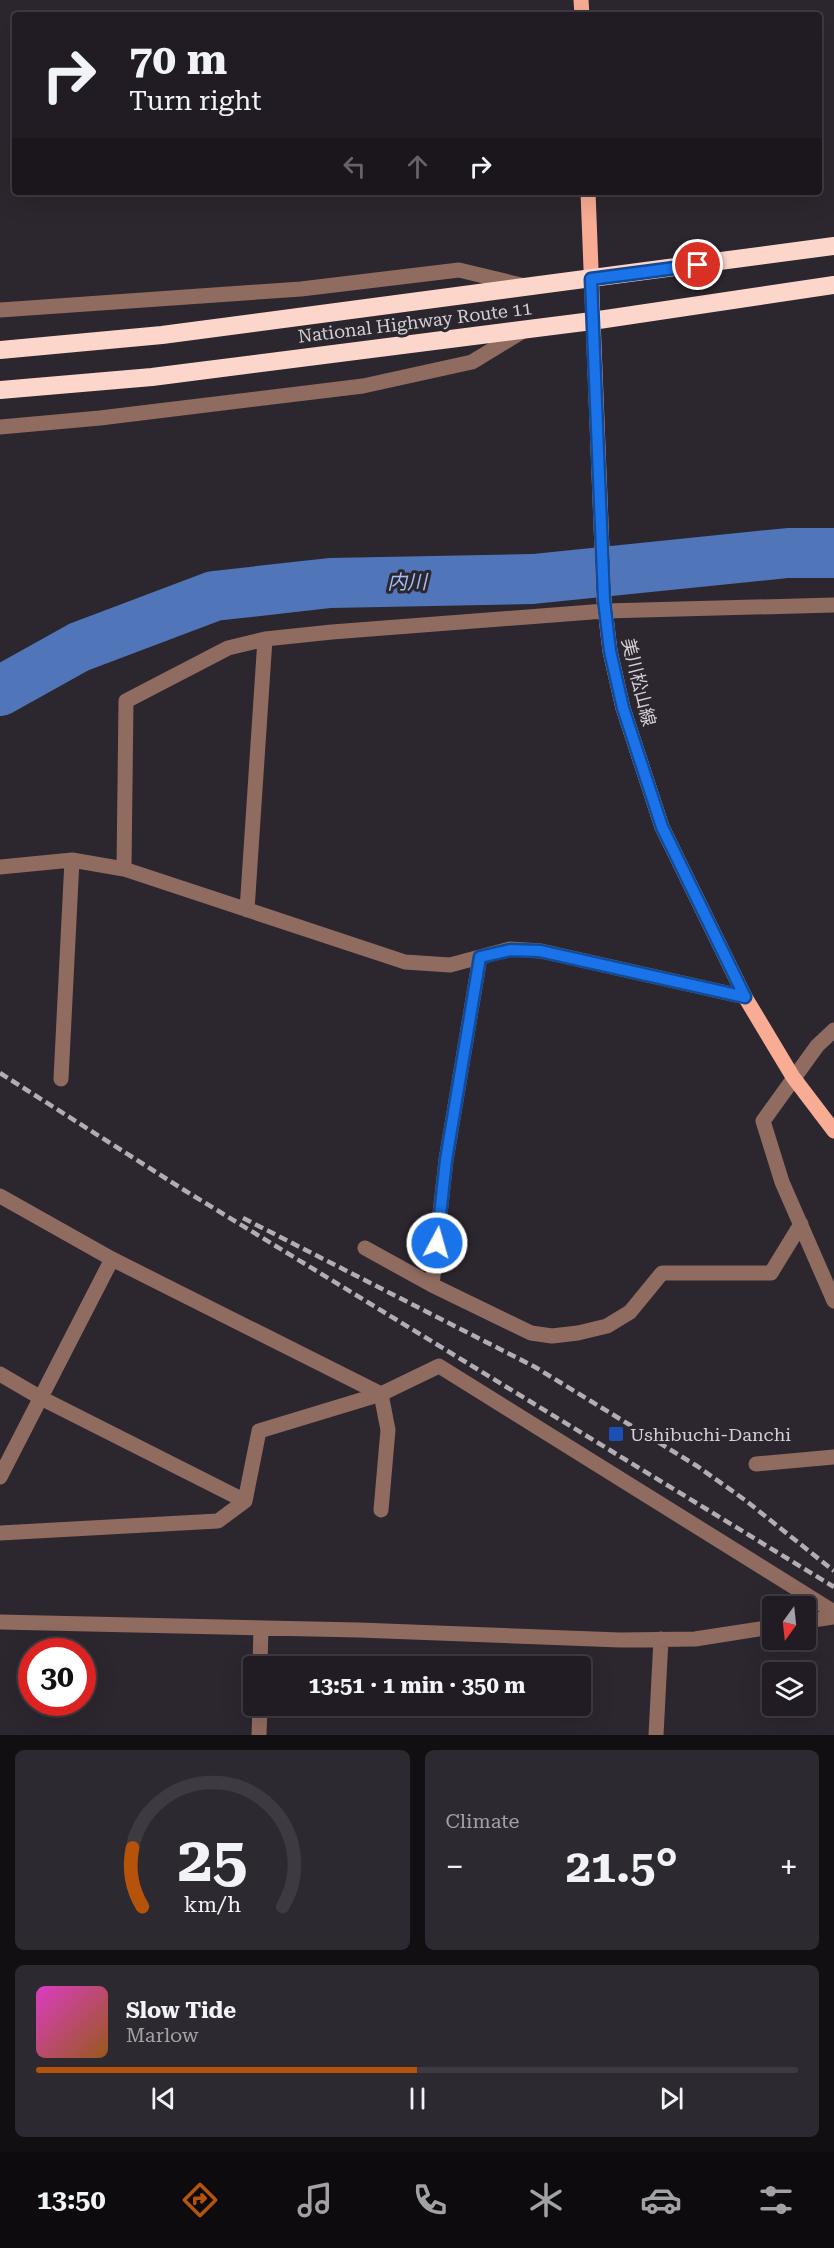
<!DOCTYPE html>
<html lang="en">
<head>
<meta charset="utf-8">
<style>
	:root { --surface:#211c23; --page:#2d2930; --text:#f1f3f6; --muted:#a2a1a6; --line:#3e3a41; --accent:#b45309 }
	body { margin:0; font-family:"Roboto Serif","Noto Sans JP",serif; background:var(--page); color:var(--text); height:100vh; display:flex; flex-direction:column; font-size:22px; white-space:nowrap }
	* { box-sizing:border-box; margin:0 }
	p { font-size:20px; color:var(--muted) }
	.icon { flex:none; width:33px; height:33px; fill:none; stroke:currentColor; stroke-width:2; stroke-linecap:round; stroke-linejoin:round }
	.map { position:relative; height:1735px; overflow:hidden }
	.panel { display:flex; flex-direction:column; gap:15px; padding:15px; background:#120f13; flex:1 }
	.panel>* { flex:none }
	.hud { position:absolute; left:12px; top:12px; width:810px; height:183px; border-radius:6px; box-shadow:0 6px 24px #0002,0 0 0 2px var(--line); background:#211c23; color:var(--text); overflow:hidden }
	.needle { width:39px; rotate:195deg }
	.buttons { position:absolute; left:762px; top:1596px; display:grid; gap:12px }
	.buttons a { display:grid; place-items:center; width:54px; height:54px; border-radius:6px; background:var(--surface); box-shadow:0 6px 24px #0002,0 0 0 2px var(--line); font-size:30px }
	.speed { position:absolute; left:18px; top:1638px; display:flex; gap:12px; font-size:30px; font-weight:700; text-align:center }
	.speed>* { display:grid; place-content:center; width:78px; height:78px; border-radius:50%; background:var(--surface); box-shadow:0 6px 24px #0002,0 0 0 2px var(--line); line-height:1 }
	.speed .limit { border:9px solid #d22; background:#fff; color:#111 }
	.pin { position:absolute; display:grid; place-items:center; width:51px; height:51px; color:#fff; margin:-26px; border:3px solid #fff; border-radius:50%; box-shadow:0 2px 6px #0007 }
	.me { position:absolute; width:66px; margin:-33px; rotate:6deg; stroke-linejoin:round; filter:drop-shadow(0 0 4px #0008) }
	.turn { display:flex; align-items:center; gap:21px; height:126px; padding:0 18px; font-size:27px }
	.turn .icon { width:78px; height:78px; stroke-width:2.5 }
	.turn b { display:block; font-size:42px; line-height:51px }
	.lanes { display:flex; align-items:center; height:57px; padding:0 18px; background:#0003; justify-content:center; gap:30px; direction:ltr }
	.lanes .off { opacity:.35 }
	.big { font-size:45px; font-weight:700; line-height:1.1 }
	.panel .widget { flex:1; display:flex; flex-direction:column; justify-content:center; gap:9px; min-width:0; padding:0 21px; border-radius:9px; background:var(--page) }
	.panel .dial { align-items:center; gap:0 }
	.dial svg { height:156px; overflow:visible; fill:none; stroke:var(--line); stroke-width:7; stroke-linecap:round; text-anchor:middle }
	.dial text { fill:var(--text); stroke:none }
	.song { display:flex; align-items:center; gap:18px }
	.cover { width:72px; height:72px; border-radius:9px; background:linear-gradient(135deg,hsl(310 70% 55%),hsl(30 70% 35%)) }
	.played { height:6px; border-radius:3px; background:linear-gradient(90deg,var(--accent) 50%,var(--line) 50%) }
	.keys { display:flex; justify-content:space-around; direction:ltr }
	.heat { display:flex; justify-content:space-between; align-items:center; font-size:33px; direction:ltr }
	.panel .tiles { flex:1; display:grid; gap:15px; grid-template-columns:1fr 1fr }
	.widget:last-child { grid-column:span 2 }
	.trip { position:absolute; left:243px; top:1656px; width:348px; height:60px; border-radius:6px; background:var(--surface); box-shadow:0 6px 24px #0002,0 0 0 2px var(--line); font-weight:700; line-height:60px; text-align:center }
	.tab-bar { display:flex; height:96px; justify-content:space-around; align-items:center; background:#0d0b0e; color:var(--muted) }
	.tab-bar .icon { width:42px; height:42px }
	.tab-bar .selected { color:var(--accent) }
	.tab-bar b { font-size:27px; color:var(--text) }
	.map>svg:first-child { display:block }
</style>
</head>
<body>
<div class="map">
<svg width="834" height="1735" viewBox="0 0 834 1735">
	<rect width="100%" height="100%" fill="#2c262f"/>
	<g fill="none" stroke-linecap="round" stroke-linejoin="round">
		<path stroke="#5175b9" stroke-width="50" d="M0,691L79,647L214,596L330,583L533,579L788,553H834"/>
		<path stroke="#906b5f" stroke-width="15" d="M0,310L301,289L459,270L521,285
			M0,427L100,418L363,386L472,362L523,331
			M0,867L72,860L124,869L405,962L450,965L510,949L541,951L745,997
			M124,869L126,701L228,648L265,639L332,632L605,611L834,605
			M247,910L265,639
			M834,1030L817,1046L763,1121L782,1182L834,1301
			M61,1079L72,860
			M0,1196L112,1259L381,1394L388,1430L381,1510
			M365,1248L432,1285L531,1333L552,1336L578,1333L607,1326L630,1312L662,1273H771L801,1224
			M432,1285L446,1160L480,957
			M0,1374L41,1398L245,1501
			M756,1464L834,1457
			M0,1477L112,1259
			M0,1533L218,1521L245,1501L259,1431L381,1394L439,1366L834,1612
			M806,1621L834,1617
			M0,1622L359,1630L620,1640L695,1639L772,1627
			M260,1666L261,1628
			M259,1735L260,1706
			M656,1735L661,1639"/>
		<path stroke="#f8ac93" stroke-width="15" d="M581,0L582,15
			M588,192L604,600L610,651L623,708L662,827L745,997L793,1077L834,1131"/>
		<path stroke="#fcd6ca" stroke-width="18" d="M0,350L162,335L834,246
			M0,390L152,377L592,321L834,285"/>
		<path stroke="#b1adb3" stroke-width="4.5" stroke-dasharray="9 4.5" stroke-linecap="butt" d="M0,1073L184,1190L834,1587
			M243,1218L535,1367L697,1466L745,1500L834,1571"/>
	</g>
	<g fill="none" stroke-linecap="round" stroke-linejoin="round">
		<defs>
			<path id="route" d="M437,1243L446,1160L480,957L510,950L540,951L745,997L662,827L623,708L610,651L604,600L591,279L698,265"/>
		</defs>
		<use href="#route" stroke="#114b97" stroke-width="15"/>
		<use href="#route" stroke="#1a73e8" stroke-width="10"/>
	</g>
	<rect fill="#1a4fb4" stroke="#2c262f" stroke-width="2" x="608" y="1426" width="16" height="16" rx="3"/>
	<g text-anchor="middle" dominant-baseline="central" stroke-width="6" stroke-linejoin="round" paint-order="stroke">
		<g font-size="18" fill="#d4d0d6" stroke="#2c262f">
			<text transform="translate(415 322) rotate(-7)">National Highway Route 11</text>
			<text transform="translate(639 682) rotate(76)">美川松山線</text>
		</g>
		<g font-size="18" fill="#d4d0d6" stroke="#2c262f" text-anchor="start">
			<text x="630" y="1434">Ushibuchi-Danchi</text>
		</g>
		<g font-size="20" font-style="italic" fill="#a1c0f8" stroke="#2c262f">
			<text transform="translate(407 582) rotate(-1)">内川</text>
		</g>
	</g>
</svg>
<div class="buttons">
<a><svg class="needle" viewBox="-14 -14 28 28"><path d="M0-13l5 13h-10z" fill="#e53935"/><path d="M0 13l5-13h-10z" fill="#a2a1a6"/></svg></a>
<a><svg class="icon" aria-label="layers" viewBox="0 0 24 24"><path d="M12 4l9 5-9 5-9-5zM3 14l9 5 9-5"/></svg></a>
</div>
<div class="speed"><div class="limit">30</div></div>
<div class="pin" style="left:698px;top:265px;background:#d93025"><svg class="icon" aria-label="arrive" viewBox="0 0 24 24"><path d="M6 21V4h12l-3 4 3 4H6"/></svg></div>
<svg class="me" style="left:437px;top:1243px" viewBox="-20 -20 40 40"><circle r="17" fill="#1a73e8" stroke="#fff" stroke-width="3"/><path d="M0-11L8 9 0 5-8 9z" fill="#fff"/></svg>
<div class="trip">13:51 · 1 min · 350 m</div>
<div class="hud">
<div class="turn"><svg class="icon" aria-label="right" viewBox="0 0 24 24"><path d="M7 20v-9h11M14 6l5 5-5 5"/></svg><div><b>70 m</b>Turn right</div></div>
<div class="lanes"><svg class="icon off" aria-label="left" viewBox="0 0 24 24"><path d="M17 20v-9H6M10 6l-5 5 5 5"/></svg><svg class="icon off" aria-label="ahead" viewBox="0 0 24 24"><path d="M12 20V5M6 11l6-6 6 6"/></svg><svg class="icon" aria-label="right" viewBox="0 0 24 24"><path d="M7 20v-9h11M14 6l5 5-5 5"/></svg></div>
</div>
</div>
<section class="panel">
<div class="tiles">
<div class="widget dial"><svg viewBox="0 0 100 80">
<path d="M14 69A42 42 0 1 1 86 69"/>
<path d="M14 69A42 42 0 0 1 9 39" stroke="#b45309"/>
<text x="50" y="56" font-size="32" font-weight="700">25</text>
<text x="50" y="72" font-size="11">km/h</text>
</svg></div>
<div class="widget"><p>Climate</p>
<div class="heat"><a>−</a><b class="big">21.5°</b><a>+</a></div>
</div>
<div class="widget">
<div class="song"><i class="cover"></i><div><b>Slow Tide</b><p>Marlow</p></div></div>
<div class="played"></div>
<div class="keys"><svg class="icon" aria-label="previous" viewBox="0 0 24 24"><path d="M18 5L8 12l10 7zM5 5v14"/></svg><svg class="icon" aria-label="pause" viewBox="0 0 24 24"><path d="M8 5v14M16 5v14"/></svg><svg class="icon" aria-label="next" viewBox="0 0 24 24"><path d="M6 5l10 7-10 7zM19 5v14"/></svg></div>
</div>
</div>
</section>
<nav class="tab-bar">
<b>13:50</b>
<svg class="icon selected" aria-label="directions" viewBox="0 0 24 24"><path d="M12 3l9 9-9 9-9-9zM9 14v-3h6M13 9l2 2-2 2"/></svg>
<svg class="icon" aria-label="music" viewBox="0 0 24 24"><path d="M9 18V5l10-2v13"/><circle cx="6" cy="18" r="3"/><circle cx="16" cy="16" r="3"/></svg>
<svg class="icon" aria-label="phone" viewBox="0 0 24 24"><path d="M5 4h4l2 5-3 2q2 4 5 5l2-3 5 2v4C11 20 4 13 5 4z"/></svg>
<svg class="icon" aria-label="climate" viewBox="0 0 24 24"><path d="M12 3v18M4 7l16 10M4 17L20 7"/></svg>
<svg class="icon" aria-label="car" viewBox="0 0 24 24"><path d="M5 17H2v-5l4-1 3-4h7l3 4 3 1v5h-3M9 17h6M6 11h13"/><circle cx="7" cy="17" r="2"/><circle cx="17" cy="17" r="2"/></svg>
<svg class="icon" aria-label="filters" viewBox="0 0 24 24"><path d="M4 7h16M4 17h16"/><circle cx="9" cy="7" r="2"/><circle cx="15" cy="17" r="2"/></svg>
</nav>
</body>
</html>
